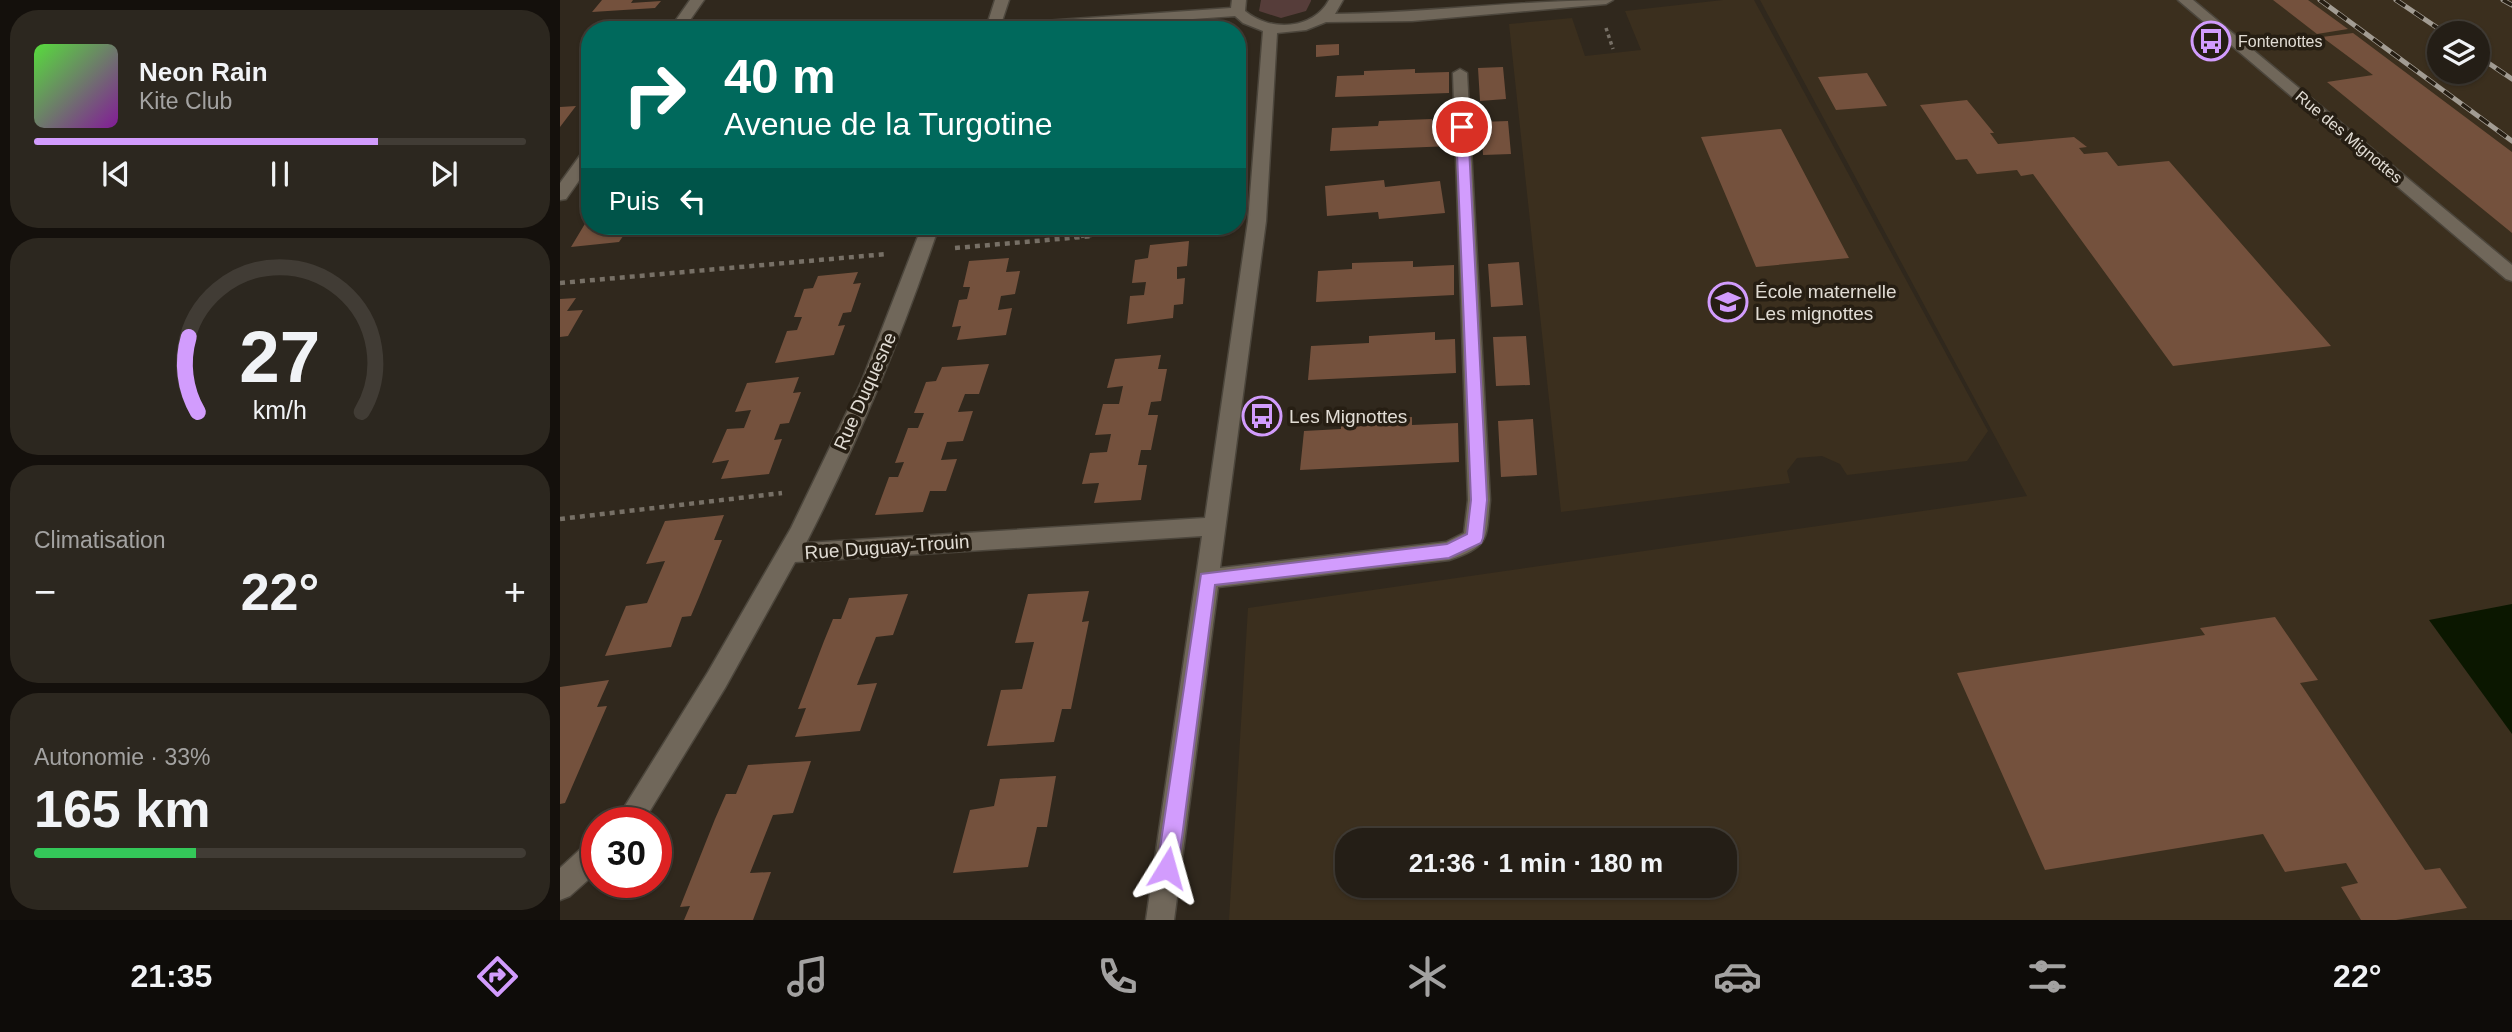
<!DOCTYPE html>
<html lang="fr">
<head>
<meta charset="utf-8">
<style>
	:root { --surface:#241e16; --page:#2c271f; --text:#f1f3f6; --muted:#a3a2a1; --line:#413c35; --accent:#d29cfd }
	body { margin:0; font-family:Arial,sans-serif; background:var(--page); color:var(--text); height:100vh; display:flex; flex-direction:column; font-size:26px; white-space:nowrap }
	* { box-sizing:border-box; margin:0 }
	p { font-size:23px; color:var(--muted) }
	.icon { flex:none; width:38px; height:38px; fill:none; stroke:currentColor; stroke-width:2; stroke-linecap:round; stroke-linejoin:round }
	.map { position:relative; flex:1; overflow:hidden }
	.sheet { display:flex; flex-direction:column; gap:10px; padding:10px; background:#14100c; width:560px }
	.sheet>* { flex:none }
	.top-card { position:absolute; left:21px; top:21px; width:665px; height:214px; border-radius:28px; box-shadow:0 2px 5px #0004,0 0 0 2px var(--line); background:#00695c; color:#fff; overflow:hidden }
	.fabs { position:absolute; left:1867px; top:21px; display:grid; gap:14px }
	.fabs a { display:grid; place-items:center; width:63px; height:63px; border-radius:50%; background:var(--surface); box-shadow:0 2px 5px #0004,0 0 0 2px var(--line); font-size:35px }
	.speed { position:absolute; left:21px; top:807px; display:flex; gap:14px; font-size:35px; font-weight:700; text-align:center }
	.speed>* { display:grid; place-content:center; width:91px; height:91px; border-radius:50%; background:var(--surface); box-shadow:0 2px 5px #0004,0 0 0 2px var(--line); line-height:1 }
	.speed .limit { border:10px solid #d22; background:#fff; color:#111 }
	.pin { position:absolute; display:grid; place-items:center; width:60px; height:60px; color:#fff; margin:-30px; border:4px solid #fff; border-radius:50%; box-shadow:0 2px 7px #0007 }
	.me { position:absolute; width:77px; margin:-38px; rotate:8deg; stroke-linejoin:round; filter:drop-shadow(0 0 5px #0008) }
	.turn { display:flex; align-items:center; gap:24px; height:147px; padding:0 28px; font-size:32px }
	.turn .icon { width:91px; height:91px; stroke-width:2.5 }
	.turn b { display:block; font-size:49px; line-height:60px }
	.then { display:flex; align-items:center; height:66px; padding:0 28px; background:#0003; gap:14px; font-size:26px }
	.big { font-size:52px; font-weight:600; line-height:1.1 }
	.sheet .tile { flex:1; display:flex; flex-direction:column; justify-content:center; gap:10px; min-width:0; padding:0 24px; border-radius:28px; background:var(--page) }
	.sheet .dial { align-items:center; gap:0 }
	.dial svg { height:182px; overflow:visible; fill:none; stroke:var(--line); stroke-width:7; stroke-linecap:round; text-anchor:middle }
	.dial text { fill:var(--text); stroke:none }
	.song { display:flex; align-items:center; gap:21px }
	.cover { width:84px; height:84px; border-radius:10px; background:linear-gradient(135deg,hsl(110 70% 55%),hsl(290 70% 35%)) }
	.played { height:7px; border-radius:4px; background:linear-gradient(90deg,var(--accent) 70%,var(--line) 70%) }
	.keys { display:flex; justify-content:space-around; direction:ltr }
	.heat { display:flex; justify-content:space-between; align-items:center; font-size:38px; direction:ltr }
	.charge { height:10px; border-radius:5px; background:linear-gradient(90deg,#34c759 33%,var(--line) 0) }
	.trip { position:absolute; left:775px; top:828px; width:402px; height:70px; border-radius:28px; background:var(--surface); box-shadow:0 2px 5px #0004,0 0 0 2px var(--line); font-weight:600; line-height:70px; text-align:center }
	.dock { display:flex; height:112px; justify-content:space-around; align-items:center; background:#0e0c09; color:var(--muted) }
	.dock .icon { width:49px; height:49px }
	.dock .selected { color:var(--accent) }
	.dock b { font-size:32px; color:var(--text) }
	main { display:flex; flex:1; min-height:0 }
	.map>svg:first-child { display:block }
</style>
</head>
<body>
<main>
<section class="sheet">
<div class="tile">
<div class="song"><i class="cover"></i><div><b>Neon Rain</b><p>Kite Club</p></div></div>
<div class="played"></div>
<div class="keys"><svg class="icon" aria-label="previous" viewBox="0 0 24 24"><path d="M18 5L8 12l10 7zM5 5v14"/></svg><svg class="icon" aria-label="pause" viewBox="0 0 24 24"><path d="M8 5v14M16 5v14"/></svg><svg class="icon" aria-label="next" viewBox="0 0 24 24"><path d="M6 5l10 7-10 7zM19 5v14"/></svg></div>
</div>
<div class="tile dial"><svg viewBox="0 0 100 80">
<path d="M14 69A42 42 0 1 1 86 69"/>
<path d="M14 69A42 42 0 0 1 10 36" stroke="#d29cfd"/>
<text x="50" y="56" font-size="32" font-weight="700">27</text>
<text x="50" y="72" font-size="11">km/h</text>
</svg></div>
<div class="tile"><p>Climatisation</p>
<div class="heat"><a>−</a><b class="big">22°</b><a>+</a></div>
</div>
<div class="tile"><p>Autonomie · 33%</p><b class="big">165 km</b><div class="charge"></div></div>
</section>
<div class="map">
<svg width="1952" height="920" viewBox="0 0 1952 920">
	<rect width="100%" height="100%" fill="#30281d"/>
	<path fill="#3b2f1e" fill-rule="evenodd" d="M1163,0H1194L1428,431L1407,461L1287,475L1280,464L1262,456L1237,458L1227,471L1230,483L1001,512L949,24L1012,18L1025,56L1081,50L1065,11Z
		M1200,0H1952V920H669L688,608L1467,496ZM1880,33H1918V72H1880ZM788,840H1166V886H788Z"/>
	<path fill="#563d3a" d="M701,0H751V1L746,11L721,18L699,11Z"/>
	<path fill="#0b1700" d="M1952,604V734L1869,620Z"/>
	<path fill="#74513d" d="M42,0H73L71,3L101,1L95,8L32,12Z
		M1713,0H1748L1788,29L1757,34Z
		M1793,33L1952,152V233L1767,82L1813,75L1762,37Z
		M779,44V55L756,57V45Z
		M943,67L946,99L920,101L918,68Z
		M855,69V73L889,72V93L775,97L777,76L804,75V71Z
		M1307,73L1327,106L1276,110L1258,77Z
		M1407,100L1434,133H1430L1438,144L1514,137L1527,147L1519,148L1524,154L1547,152L1558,166L1609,161L1771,346L1613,366L1473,174L1461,176L1457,170L1417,174L1407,159L1396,160L1360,105Z
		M16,106L0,127V107Z
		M872,119V124L890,123L891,146L770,151L772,128L818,126L819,121Z
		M948,121L951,154L923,155L921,122Z
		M1221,129L1289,258L1196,267L1141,137Z
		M824,180L825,187L880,181L885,213L819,219L818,212L767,216L765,186Z
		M26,222H30V226H70L59,242L11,247Z
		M629,241L627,266L617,267V279L625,278L623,304L614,305L613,318L567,324L570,296L584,295L586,282L572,283L575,260L588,258L590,245Z
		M449,258L446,272L460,271L455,294L441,296L438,310L452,308L446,335L397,340L401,326L392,327L399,300L407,299L410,287H403L409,261Z
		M853,261V267L894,265V295L756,302L758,271L792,269V263Z
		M959,262L963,305L931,307L928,264Z
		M298,272L293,284L301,283L291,312L283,313L278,326L285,325L274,355L215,363L227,331L237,330L242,317H234L244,289L253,288L258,276Z
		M16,298L7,311L23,310L8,336L0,337V299Z
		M875,332V340L895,339L896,373L748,380L751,346L809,343V336Z
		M966,336L970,385L936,386L933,337Z
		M601,355L598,369H607L601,401L591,402L588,415H598L591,450H581L578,465H587L581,500L534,503L539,483L522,484L530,453L547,452L551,434L535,435L543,404H559L563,386L547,388L555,359Z
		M429,364L419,394H405L398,412L413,411L403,441L387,442L381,460L397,459L386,491H370L363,512L315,515L329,477H338L344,462L335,463L348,428H358L364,413H354L366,382L376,381L382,367Z
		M239,377L233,393L241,392L229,423L220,424L214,440L222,439L209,474L161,479L169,460L152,463L167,429L184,428L191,410L175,412L187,383Z
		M852,417V425L898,423L899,462L740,470L744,431L781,429V421Z
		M973,419L977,475L941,477L938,421Z
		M164,515L154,540H162L139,597L131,616L122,617L111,647L45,656L66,606L87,603L105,561L86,564L105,521Z
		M529,591L522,622L529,621L511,709H502L494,742L427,746L441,690L462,689L474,642L455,643L468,594Z
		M348,594L333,635L316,637L297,685L317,683L300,731L235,737L246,708L238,709L264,641L273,619H281L289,598Z
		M1715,617L1758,680L1740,683L1865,870L1880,868L1907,908L1836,920H1801L1781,887L1798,883L1786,863L1725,872L1703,834L1485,870L1397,673L1645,635L1640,628Z
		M49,680L37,707L47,706L5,803L0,804V687Z
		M251,761L233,813L213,815L190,873L211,872L193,920H124L130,906L120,907L155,819L166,794H176L188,765Z
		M496,776L487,827H477L468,867L393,873L410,810L434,806L440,779Z"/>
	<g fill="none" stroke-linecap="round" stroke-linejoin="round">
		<defs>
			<path id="minor" d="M130,0H144L123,30H109Z
				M435,0H449L441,24L671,8L672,0H686L685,11C710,32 753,30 769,0H783L775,14C868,13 960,0 1053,0L1046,4L852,21L766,22L746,30L717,33L706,221L660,568L886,542L904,533L908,500L893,73L900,69L907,73L930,500C926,540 930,546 889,560L658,587L614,920H586L642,536L235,562L165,688L83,822H55L148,672L231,528L301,383L362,226H379C342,335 299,440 246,543L645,518L688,221L703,31L683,23L675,16L480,30H407L427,25Z
				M1618,0H1633L1952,265V281L1946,279Z
				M30,148V165L6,199L0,200V183L24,150Z
				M37,840V872L10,896L0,900V868L27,843Z"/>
		</defs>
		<use href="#minor" stroke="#4c463c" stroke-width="3"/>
		<path stroke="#777066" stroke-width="3.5" stroke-dasharray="3.5 3.5" stroke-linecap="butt" d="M1046,28L1053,49
			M514,237L642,226"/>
		<path stroke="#777066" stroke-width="4.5" stroke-dasharray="5 5" stroke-linecap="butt" d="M395,248L533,236
			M0,283L327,254
			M0,519L222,493"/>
		<use href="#minor" fill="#70675a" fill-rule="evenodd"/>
		<defs>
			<path id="rail" d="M1760,0L1952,141
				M1836,0L1885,33
				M1943,0L1952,5
				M1918,56L1952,79"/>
		</defs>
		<use href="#rail" stroke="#a29c93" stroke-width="5"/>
		<use href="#rail" stroke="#261e13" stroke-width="3.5" stroke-dasharray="11" stroke-linecap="butt"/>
	</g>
	<path fill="#d29cfd" stroke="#8865a4" stroke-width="2" d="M902,123L908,127L927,500L923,538L921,543L889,558L655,585L618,868L615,876L607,879L600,876L597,868L641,574L887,544L907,534L911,500L896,127Z"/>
	<defs>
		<symbol id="bus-ring" viewBox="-11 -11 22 22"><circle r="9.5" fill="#261e13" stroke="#d29cfd" stroke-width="1.5"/><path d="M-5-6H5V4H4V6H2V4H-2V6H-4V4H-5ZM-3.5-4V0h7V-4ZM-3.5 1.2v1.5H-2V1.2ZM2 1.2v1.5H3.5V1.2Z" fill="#d29cfd"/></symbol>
		<symbol id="school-ring" viewBox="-11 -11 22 22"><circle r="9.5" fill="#261e13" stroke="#d29cfd" stroke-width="1.5"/><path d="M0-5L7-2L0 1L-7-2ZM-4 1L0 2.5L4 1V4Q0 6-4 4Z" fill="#d29cfd"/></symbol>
	</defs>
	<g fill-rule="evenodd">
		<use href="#bus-ring" x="1629" y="19" width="44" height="44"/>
		<use href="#school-ring" x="1146" y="280" width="44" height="44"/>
		<use href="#bus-ring" x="680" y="394" width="44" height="44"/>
	</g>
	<g text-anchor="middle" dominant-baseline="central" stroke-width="7" stroke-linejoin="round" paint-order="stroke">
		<g font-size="16" fill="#e1dcd4" stroke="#261e13" text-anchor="start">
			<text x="1678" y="41">Fontenottes</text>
		</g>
		<g font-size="16" fill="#e1dcd4" stroke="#261e13">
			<text transform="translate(1789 137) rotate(40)">Rue des Mignottes</text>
		</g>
		<g font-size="19" fill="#e1dcd4" stroke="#261e13" text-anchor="start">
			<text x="1195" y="291">École maternelle<tspan x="1195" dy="22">Les mignottes</tspan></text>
			<text x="729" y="416">Les Mignottes</text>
		</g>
		<g font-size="19" fill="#e1dcd4" stroke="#261e13">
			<text transform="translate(305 391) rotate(-66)">Rue Duquesne</text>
			<text transform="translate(327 547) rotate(-4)">Rue Duguay-Trouin</text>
		</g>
	</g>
</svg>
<div class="fabs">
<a><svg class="icon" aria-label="layers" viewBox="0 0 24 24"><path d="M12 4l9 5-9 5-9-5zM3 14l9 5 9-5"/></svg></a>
</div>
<div class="speed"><div class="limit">30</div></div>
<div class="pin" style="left:902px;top:127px;background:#d93025"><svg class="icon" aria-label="arrive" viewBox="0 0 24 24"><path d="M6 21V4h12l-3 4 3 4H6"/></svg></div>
<svg class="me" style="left:607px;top:868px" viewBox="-20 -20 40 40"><path d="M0-17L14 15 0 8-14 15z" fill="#d29cfd" stroke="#fff" stroke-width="4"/></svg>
<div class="trip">21:36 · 1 min · 180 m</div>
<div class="top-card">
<div class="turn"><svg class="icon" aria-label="right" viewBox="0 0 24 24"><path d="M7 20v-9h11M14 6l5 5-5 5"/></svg><div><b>40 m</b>Avenue de la Turgotine</div></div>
<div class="then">Puis<svg class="icon" aria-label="left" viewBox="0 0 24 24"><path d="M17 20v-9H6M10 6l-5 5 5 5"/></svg></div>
</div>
</div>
</main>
<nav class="dock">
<b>21:35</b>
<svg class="icon selected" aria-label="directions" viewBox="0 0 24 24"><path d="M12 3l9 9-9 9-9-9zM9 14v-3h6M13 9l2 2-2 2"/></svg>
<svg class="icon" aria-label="music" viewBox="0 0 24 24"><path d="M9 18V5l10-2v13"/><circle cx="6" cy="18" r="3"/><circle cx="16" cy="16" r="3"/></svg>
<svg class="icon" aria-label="phone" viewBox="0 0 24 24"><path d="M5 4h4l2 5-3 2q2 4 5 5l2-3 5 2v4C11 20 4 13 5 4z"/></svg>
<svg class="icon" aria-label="climate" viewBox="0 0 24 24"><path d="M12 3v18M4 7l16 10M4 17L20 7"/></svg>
<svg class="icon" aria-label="car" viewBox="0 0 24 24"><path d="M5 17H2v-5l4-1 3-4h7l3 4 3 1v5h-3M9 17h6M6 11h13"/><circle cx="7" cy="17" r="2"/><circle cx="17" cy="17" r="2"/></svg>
<svg class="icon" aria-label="filters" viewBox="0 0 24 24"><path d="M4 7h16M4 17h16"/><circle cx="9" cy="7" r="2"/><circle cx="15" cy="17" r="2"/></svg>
<b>22°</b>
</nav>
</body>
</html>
